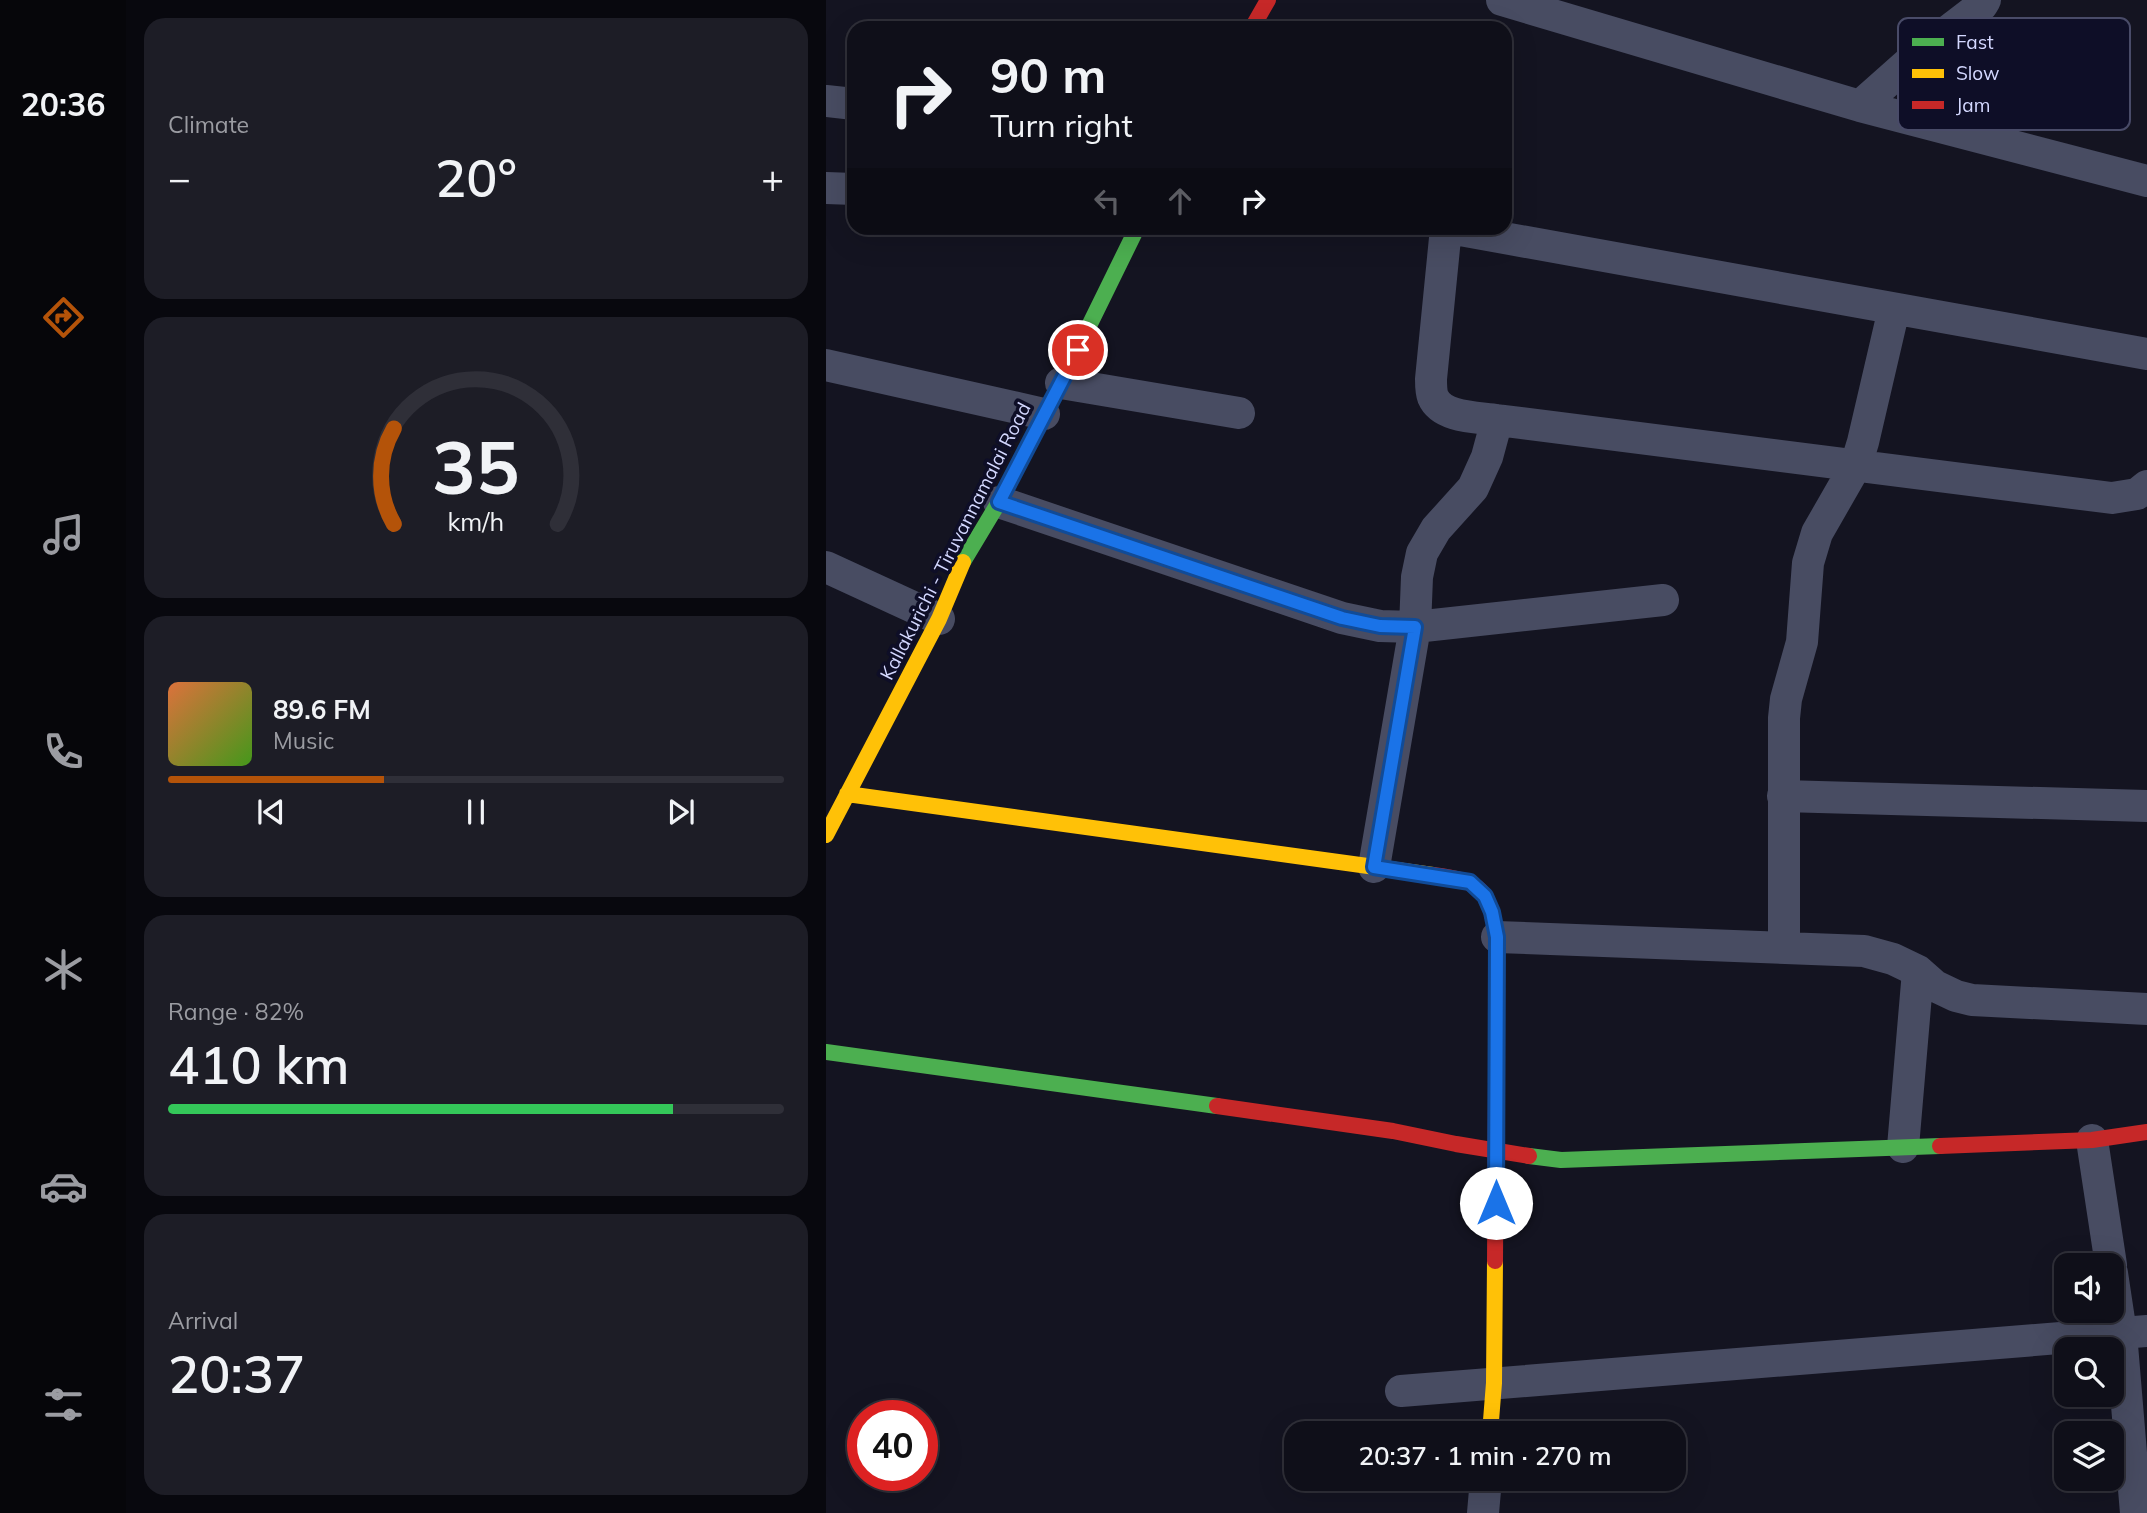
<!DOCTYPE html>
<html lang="en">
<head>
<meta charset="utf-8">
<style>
	:root { --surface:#0f0f19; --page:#1d1d26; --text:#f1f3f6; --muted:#9b9ca2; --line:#2f2f38; --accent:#b45309 }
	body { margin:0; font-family:Mulish,sans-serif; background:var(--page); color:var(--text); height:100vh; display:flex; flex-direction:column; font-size:26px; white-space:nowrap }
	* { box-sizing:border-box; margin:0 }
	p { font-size:23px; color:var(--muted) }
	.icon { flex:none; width:38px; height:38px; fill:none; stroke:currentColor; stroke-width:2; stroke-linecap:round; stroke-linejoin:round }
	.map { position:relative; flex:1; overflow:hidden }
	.panel { display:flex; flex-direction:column; gap:18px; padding:18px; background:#08080e; width:700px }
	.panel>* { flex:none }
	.guide { position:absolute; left:21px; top:21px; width:665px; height:214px; border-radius:21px; box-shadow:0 7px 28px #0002,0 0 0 2px var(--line); background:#0f0f19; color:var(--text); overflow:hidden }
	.controls { position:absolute; left:1228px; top:1253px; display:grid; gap:14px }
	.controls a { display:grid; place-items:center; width:70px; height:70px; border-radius:14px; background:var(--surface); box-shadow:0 7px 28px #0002,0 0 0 2px var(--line); font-size:35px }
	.speed { position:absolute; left:21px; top:1400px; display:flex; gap:14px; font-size:35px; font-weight:700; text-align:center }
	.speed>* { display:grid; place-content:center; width:91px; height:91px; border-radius:50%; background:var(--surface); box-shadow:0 7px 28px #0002,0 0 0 2px var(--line); line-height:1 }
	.speed .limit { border:10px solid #d22; background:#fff; color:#111 }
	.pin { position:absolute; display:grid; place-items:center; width:60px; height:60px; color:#fff; margin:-30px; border:4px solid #fff; border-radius:50%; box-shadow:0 2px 7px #0007 }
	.me { position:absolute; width:77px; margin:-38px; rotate:0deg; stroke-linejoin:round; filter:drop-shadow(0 0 5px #0008) }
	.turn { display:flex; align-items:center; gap:24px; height:147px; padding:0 28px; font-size:32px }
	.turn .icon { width:91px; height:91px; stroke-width:2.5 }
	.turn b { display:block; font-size:49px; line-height:60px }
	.lanes { display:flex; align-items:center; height:66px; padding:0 28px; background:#0003; justify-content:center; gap:35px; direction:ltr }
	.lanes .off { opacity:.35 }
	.big { font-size:52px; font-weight:600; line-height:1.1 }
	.panel .card { flex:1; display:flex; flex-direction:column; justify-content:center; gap:10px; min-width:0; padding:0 24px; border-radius:21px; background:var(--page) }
	.panel .dial { align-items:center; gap:0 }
	.dial svg { height:182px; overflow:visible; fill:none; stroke:var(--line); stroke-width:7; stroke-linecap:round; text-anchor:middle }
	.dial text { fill:var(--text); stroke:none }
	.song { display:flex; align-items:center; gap:21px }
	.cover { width:84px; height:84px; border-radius:10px; background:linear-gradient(135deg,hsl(20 70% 55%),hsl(100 70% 35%)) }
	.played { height:7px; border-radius:4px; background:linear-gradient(90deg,var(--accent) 35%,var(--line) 35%) }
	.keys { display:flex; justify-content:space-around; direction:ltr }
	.heat { display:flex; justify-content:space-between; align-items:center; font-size:38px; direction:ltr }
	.charge { height:10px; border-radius:5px; background:linear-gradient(90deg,#34c759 82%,var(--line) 0) }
	.trip { position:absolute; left:458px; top:1421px; width:402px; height:70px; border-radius:21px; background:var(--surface); box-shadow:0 7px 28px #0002,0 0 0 2px var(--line); font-weight:600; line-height:70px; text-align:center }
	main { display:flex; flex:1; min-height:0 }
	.menu { display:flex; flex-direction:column; width:126px; justify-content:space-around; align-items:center; background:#06060a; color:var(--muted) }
	.menu .icon { width:49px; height:49px }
	.menu .selected { color:var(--accent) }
	.menu b { font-size:32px; color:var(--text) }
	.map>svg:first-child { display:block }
</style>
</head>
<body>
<main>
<nav class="menu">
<b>20:36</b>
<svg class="icon selected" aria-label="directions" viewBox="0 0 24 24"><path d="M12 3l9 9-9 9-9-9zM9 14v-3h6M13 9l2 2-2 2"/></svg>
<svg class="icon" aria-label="music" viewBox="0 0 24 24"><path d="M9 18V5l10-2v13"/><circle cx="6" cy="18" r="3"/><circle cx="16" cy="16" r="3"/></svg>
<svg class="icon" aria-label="phone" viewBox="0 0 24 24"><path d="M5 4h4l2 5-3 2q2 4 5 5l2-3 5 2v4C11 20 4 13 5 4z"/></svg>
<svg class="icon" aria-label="climate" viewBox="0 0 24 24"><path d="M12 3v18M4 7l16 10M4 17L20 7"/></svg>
<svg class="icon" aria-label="car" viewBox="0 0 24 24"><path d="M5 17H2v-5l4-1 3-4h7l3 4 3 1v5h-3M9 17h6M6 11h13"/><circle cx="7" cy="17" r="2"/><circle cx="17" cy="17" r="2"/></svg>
<svg class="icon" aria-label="filters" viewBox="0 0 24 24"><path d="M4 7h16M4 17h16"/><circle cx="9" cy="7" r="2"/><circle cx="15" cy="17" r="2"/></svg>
</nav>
<section class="panel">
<div class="card"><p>Climate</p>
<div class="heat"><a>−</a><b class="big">20°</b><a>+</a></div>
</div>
<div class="card dial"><svg viewBox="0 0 100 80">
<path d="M14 69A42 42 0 1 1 86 69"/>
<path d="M14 69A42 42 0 0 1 14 27" stroke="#b45309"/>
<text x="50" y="56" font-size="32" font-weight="700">35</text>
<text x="50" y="72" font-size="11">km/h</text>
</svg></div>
<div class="card">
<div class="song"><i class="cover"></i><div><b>89.6 FM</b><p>Music</p></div></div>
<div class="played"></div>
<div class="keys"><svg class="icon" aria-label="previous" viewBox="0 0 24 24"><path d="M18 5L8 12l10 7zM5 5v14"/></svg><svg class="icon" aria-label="pause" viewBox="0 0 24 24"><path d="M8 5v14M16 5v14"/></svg><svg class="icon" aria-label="next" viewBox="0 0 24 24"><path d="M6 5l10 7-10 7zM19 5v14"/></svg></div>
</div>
<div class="card"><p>Range · 82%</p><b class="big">410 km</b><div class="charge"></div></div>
<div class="card"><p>Arrival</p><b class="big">20:37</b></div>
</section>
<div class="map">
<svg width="1321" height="1513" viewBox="0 0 1321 1513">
	<rect width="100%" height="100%" fill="#141421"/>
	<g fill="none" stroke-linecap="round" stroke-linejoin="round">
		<path stroke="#484c62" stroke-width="32" d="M676,0L1034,106L1321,181
			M0,101L28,104
			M1034,106L1096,51L1156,5L1159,0
			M0,188L28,189
			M620,228L605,379C605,385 605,392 607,397C616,418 651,417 671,420L1286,498L1311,494L1321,486
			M623,228L1321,354
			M0,365L218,414
			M235,383L413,413
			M173,502L516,618L554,626L589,627L837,600
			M0,567L113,619
			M957,796L1321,806
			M548,867L589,627L591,577L596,553L610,529L647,488L661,457L671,420
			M671,937L1038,951L1067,959L1092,971L1109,986L1130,996L1146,1000L1321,1009
			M958,948V718L960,699L976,642L982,563L991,533L1030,465L1037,442L1068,309
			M1266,1140L1285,1265
			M1077,1147L1092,971
			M1286,1273L1295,1333L1310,1513
			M575,1391L1321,1331
			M657,1513L660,1479"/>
		<path stroke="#4caf50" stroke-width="16" d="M137,562L173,502L235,383L311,228
			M0,1052L391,1106
			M703,1156L735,1160L1114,1146"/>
		<path stroke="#ffc107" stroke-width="16" d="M21,794L607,875
			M0,835L113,619L137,562
			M664,1433L668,1383L669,1261"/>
		<path stroke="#c62828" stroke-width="16" d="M426,28L442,0
			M607,875C656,881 662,889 671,937L669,1261
			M391,1106L567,1131L630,1144L703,1156
			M1114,1146L1266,1140L1321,1132"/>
	</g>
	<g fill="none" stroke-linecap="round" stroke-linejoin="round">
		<defs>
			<path id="route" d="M252,350L173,502L516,618L554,626L589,627L548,867L644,882L659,896L666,912L671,937L670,1203"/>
		</defs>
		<use href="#route" stroke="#114b97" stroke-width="18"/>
		<use href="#route" stroke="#1a73e8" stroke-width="12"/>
	</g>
	<g text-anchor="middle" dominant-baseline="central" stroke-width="7" stroke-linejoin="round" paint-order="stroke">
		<g font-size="19" fill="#d4d8ff" stroke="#0e0e27">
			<text transform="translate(129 541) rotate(-63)">Kallakurichi - Tiruvannamalai Road</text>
		</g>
	</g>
	<rect x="1072" y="18" width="232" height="112" rx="10" fill="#0e0e27" stroke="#494b68" stroke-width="2"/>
	<rect x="1086" y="38" width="32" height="8" fill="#4caf50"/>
	<rect x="1086" y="69" width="32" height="9" fill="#ffc107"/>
	<rect x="1086" y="101" width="32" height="8" fill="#c62828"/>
	<g font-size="19" fill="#d4d8ff">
		<text x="1130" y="49">Fast</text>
		<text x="1130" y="80">Slow</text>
		<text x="1130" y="112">Jam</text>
	</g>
</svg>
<div class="controls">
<a><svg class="icon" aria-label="sound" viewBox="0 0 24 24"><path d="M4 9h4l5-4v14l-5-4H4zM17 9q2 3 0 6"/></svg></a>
<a><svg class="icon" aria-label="search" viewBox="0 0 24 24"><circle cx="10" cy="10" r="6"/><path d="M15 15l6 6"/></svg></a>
<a><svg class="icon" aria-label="layers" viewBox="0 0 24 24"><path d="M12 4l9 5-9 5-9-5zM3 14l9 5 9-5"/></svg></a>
</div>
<div class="speed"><div class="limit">40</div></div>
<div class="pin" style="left:252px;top:350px;background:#d93025"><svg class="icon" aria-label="arrive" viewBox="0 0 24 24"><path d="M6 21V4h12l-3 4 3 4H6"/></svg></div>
<svg class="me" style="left:670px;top:1203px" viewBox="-20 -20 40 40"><circle r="19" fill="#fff"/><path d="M0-13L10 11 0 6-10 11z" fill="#1a73e8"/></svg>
<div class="trip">20:37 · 1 min · 270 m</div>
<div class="guide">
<div class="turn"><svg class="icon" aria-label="right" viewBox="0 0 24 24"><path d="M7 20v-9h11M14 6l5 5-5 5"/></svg><div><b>90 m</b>Turn right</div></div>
<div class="lanes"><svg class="icon off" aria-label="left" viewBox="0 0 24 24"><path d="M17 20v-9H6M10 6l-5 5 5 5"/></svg><svg class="icon off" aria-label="ahead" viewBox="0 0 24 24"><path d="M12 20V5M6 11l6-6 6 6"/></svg><svg class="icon" aria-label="right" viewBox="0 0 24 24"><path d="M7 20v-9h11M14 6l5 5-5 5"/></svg></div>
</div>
</div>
</main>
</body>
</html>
